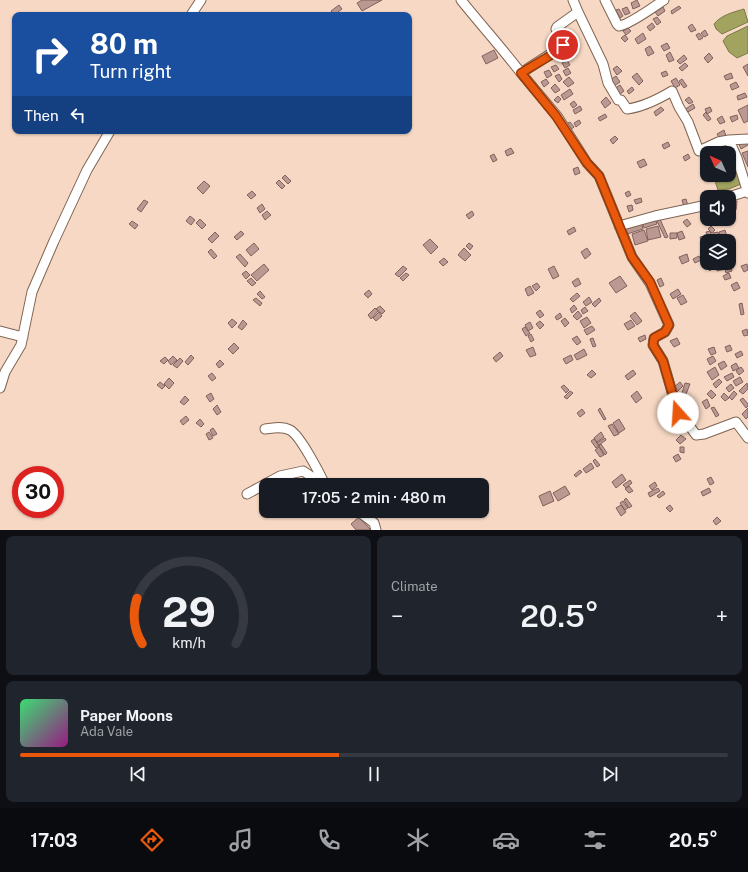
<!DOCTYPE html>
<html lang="en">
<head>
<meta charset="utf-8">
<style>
	:root { --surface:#171b24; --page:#20242c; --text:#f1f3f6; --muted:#9ea1a6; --line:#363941; --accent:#ea580c }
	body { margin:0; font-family:"Public Sans",sans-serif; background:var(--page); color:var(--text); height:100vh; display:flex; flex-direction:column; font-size:15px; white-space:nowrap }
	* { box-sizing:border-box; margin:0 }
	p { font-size:13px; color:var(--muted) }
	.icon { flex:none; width:22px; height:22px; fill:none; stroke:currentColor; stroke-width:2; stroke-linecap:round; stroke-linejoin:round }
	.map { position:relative; height:530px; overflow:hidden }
	.panel { display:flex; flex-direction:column; gap:6px; padding:6px; background:#0d0f14; flex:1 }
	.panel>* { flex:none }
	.top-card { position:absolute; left:12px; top:12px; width:400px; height:122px; border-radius:8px; box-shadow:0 1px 3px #0004; background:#1a4fa0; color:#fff; overflow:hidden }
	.needle { width:26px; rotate:315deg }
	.fabs { position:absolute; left:700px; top:146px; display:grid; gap:8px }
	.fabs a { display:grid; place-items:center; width:36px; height:36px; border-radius:8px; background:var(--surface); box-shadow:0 1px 3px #0004; font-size:20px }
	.speed { position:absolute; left:12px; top:466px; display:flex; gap:8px; font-size:20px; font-weight:700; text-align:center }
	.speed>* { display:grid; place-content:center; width:52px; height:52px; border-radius:50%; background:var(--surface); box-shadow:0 1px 3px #0004; line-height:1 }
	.speed .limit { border:6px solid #d22; background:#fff; color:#111 }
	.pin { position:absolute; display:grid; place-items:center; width:34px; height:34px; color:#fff; margin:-17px; border:2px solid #fff; border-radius:50%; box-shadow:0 1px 4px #0007 }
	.me { position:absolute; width:44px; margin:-22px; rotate:341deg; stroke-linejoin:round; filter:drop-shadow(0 0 3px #0008) }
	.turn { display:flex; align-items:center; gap:14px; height:84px; padding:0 12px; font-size:18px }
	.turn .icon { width:52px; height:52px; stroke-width:2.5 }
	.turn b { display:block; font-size:28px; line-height:34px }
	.then { display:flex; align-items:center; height:38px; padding:0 12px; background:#0003; gap:8px; font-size:15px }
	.big { font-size:30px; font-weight:600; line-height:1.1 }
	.panel .card { flex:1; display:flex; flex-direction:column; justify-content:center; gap:6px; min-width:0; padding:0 14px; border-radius:8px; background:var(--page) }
	.panel .dial { align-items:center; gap:0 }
	.dial svg { height:104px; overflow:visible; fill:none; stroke:var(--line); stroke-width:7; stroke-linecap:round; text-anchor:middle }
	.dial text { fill:var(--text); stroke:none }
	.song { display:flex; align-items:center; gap:12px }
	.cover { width:48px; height:48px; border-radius:6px; background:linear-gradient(135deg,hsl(140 70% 55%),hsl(310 70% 35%)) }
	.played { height:4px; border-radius:2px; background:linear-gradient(90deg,var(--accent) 45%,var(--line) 45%) }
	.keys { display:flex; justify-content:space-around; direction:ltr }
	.heat { display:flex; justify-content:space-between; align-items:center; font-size:22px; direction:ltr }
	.panel .tiles { flex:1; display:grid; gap:6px; grid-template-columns:1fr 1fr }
	.card:last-child { grid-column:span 2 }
	.trip { position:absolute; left:259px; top:478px; width:230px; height:40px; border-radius:8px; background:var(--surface); box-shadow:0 1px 3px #0004; font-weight:600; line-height:40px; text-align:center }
	.menu { display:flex; height:64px; justify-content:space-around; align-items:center; background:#090b0e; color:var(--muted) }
	.menu .icon { width:28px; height:28px }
	.menu .current { color:var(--accent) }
	.menu b { font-size:18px; color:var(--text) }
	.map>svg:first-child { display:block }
</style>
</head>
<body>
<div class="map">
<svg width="748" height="530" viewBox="0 0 748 530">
	<rect width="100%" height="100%" fill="#f7d8c4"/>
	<path fill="#a1a35e" stroke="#7b7947" d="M744,9L748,22L722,34L716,29L714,24C721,15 734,12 744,9Z
		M748,26V53L737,58L729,52L723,41L727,36Z
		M730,152L733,154L741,184L729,189L718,190L713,175H729V153H726Z"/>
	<path fill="#bb9892" stroke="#82615c" d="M362,0H382L362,11L357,3Z
		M637,0L640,6L633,9L631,3Z
		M339,5L342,9L334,15L331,11Z
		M679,6L681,8L672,14L671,11Z
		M627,7L630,13L625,15L622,9Z
		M663,7L665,11L658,16L655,12Z
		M619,9L623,16L620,18L616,10Z
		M657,17L661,22L657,25L653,19Z
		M652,23L655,27L650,31L647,27Z
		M692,24L696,30L691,32L688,27Z
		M628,28L631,31L626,35L623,31Z
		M705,30L708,35L704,37L701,33Z
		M643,33L646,39L638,44L635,39Z
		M699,33L703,38L699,40L696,35Z
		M625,35L628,39L625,42L621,38Z
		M574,43L578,48L575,50L571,45Z
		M667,43L670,48L664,51L661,46Z
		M650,46L654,53L648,56L645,49Z
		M494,50L498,58L486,64L482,56Z
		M670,52L674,60L669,62L666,55Z
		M709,53L713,58L708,63L704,58Z
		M684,55L687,59L680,64L677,61Z
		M567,60L570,65L565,68L562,63Z
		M685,63L688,66L682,71L679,68Z
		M748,64V76L743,67Z
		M556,65L559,69L554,72L551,67Z
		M617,66L622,71L617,75L613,69Z
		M568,68L571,73L566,76L563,71Z
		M549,70L552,75L547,78L544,72Z
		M666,71L668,75L663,77L661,73Z
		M637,73L643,81L639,85L632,77Z
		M731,73L733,78L726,80L724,76Z
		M559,74L562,79L559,82L555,76Z
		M616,76L620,82L614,86L610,80Z
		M569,77L574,83L568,87L563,82Z
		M676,78L680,85L675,88L671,81Z
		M546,79L549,83L544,87L541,82Z
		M682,79L687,86L684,88L679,81Z
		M736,82L739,87L732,90L730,85Z
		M555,84L560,90L555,93L551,88Z
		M620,85L624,91L619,95L614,89Z
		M632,87L634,90L629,94L627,91Z
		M570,89L573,94L564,100L561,95Z
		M745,93L747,97L738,100L737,96Z
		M558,96L561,99L558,103L554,100Z
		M606,97L611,103L605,108L601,102Z
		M689,97L693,102L689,104L685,100Z
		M574,101L577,105L573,108L570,104Z
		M693,104L695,108L686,113L684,110Z
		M748,105V121L744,123L738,110Z
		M580,106L582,110L575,114L573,110Z
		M661,107L664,110L656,116L654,112Z
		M710,107L712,111L707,114L705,109Z
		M706,112L711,119L708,121L703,115Z
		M605,114L607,117L600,121L598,118Z
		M737,115L738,119L732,122L730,117Z
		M722,116L725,122L720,124L717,119Z
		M579,120L581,123L576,127L574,123Z
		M570,122L574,127L570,130L566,124Z
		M724,130L726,136L720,139L717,134Z
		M615,136L618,139L613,144L610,140Z
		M747,140L748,145L741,149L739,144Z
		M668,142L670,146L664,149L662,145Z
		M511,148L514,153L507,156L505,151Z
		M748,151V167L742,153Z
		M494,154L497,160L493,162L490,156Z
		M688,154L690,158L685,161L683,157Z
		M644,159L647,165L640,168L637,162Z
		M578,167L580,173L575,175L573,169Z
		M285,175L291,181L288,184L282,178Z
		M279,180L285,186L282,189L276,183Z
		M204,181L210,186L203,194L197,188Z
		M252,191L256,195L251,199L247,195Z
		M629,191L631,195L627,197L625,193Z
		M641,198L642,202L636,204L634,200Z
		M686,199L688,206L684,207L682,200Z
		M144,200L148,202L141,212L137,209Z
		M731,200L737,201L736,210L730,209Z
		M262,204L265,209L260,213L257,208Z
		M632,205L633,210L629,212L627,206Z
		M267,211L271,215L265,220L262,215Z
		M472,211L474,215L469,219L466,215Z
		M190,216L195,220L191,225L186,221Z
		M659,217L668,237L665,238L656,219Z
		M655,218L657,224L644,228L642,221Z
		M200,219L206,225L202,229L196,223Z
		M687,219L691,224L687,227L683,222Z
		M132,221L138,225L135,229L129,224Z
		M641,221L643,229L627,234L624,227Z
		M658,226L661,237L648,240L646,229Z
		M711,226L715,230L712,233L708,229Z
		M574,227L576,231L569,235L567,231Z
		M644,230L648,241L635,245L632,234Z
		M725,230L727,237L721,238L719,232Z
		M241,231L244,234L237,240L234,237Z
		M682,231L685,238L679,240L677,233Z
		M710,231L712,236L708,238L706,232Z
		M215,232L219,236L212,243L208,239Z
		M718,232L719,238L715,239L713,233Z
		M670,233H677V238L670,239Z
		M705,236L707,243L702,245L700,237Z
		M732,236L733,240L727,241L726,237Z
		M430,239L438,247L431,254L423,245Z
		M254,243L259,249L251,256L246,250Z
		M469,243L473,246L470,250L466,246Z
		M706,244L707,246L706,256L702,245Z
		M464,248L471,255L465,261L458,255Z
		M587,248L591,254L585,259L581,252Z
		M211,249L217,256L214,259L208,252Z
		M240,254L248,263L245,267L236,257Z
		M687,254L689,261L682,264L679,257Z
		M699,256L701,260L695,263L693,259Z
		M444,258L448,262L443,266L439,262Z
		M707,259V263H718L710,271L703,263Z
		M264,264L269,270L257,281L251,275Z
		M723,264L725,269L717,271L716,266Z
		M747,264L748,270L744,272L741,266Z
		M403,266L407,269L399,277L395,274Z
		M554,266L559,276L553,279L548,269Z
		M731,267L732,271L726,273L725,269Z
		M246,271L250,275L246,279L242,274Z
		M406,273L409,275L403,281L400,278Z
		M729,273L731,278L725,280L723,276Z
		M620,276L627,286L616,293L609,283Z
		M251,278L256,283L252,286L247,281Z
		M578,278L581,284L575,287L572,282Z
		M661,278L664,285L660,287L657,280Z
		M737,282L740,288L734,291L731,285Z
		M537,283L540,287L536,291L532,286Z
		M530,286L534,293L528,296L525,289Z
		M678,289L681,294L673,299L670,294Z
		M369,290L372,294L368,298L364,294Z
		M260,291L265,297L262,299L257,294Z
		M577,293L580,296L573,302L570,299Z
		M683,295L687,302L681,305L677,298Z
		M589,297L592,302L586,306L583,302Z
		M256,298L262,303L260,306L253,300Z
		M599,298L601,301L595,307L592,304Z
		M742,303L744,314L741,315L739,304Z
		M574,305L577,309L572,313L570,309Z
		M380,306L385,311L382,314L376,309Z
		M585,307L588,311L583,314L581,310Z
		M375,308L378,311L371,319L368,315Z
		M540,310L544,315L540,318L536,313Z
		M578,311L582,316L577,320L573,316Z
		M379,312L382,316L376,321L373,318Z
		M635,312L642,321L637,325L630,316Z
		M560,313L562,317L557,320L555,317Z
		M587,317L591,323L584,328L580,321Z
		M565,318L569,323L565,327L561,321Z
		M232,319L237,323L232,328L228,323Z
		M243,320L247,324L242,330L238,327Z
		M631,320L635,326L628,330L624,324Z
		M540,321L544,325L540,329L536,324Z
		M530,322L533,328L528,331L525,325Z
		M592,326L595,330L587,335L584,330Z
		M525,327L530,333L526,336L522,329Z
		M747,329L748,335L744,336L742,331Z
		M531,334L534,340L531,342L528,336Z
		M645,335L646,339L640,342L638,338Z
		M577,336L581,342L577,345L572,339Z
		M593,338L596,346L593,347L590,339Z
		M677,338L680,344L674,347L670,341Z
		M234,343L239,348L233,354L228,349Z
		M730,345L732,350L727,352L725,347Z
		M533,347L536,355L530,357L526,350Z
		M714,347L716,353L711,355L708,349Z
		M584,349L587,355L577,360L574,355Z
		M741,351L743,355L737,358L735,354Z
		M500,352L503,356L496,362L493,358Z
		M191,355L194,358L188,365L185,362Z
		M571,355L573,360L566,364L563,359Z
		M173,356L177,360L171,365L168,361Z
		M713,356L716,361L710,365L707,359Z
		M165,357L168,360L164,364L160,361Z
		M180,358L183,361L177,368L173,365Z
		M220,360L224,364L219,368L216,364Z
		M724,361L727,366L721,370L718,364Z
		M736,363L739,368L733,371L731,366Z
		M715,367L719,375L712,380L707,372Z
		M741,367L744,371L739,375L736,371Z
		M592,370L596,374L591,378L587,375Z
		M633,370L636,374L628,380L625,376Z
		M212,373L216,378L212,381L208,376Z
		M732,373L734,377L727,381L724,377Z
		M740,377L743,382L736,386L733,381Z
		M169,378L174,383L169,389L164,384Z
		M719,379L722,382L716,388L713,384Z
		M160,382L165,386L162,389L157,385Z
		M680,382L683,386L677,392L673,388Z
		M685,383L690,384L686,394L682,393Z
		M747,383L748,389L743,394L739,391Z
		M731,384L734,388L729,392L726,388Z
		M564,385L569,390L566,393L561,387Z
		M711,390L716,395L712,399L707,394Z
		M570,391L573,393L567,399L564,397Z
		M637,391L642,398L636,403L631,396Z
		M734,391L737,394L732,400L729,397Z
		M211,393L214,399L210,402L206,396Z
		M724,393L729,398L725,401L721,397Z
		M185,396L189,400L184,405L180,402Z
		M743,398L748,404V406L746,408L740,400Z
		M707,399L710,406L706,409L702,402Z
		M217,405L221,412L217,415L213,409Z
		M714,407L719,415L716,417L711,408Z
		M600,408L606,419L604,420L598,410Z
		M748,408V417L746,419L742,414Z
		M582,409L585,413L580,417L577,413Z
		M694,412L697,416L693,419L690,414Z
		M186,416L189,420L183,425L180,421Z
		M200,419L204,424L201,427L196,423Z
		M619,419L625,429L619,433L613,423Z
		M671,420L675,425L669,430L665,425Z
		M612,424L619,434L614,436L608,426Z
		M213,428L217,434L213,436L210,430Z
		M209,432L213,438L209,440L206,434Z
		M601,432L604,437L597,442L594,438Z
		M681,435L686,439L680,444L676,440Z
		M605,438L606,440L599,445L597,443Z
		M594,439L599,446L596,448L591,441Z
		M601,444L607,453L605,455L599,446Z
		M599,447L604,455L600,457L595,450Z
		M680,447H684V453L680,452Z
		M678,454L681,459L676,462L673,457Z
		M595,459L600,465L597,467L593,461Z
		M591,463L594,468L586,473L583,469Z
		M580,470L582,472L576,477L574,475Z
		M622,474L626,480L616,488L612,482Z
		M711,477L714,483L710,485L707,479Z
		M630,480L632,483L626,488L623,485Z
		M655,482L657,486L652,490L649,486Z
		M565,486L570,494L558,501L553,493Z
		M629,486L633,491L629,493L625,489Z
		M658,488L660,491L650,497L648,493Z
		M709,488L711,492L703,496L701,492Z
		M550,491L554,501L543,506L539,496Z
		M663,491L665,494L659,498L657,496Z
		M626,498L632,506L629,508L624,500Z
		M623,501L628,508L625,510L620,503Z
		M621,505L626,512L621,516L616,508Z
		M670,505L673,509L670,512L666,508Z
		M359,517L370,529V530H356L351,524Z
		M717,517L721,521L716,525L713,521Z"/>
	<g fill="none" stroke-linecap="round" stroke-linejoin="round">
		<defs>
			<path id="minor" d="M461,0C481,25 502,48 521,73L563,46L556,29L557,27L578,12L573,0
				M605,0L617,24L619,26C629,25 655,6 664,0
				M578,12L603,64L608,83L618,100H621L627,109C643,107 657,100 672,91L679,107L688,122L699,151L718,142L729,140L737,158L748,193
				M191,15L201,0
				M521,73L557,116L587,163L599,176L632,257L650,283L669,325L665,332L654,338L653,345L663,361L678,413L686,421L696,435L704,434L736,422L748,438
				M729,140L748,139
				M729,197L747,191
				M619,226L655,216L707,205
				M0,331L23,337
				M0,388L5,372L21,345L32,292L54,241L87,170L110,131
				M265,429C274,428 282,426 290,430C300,435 320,474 325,485
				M247,494L280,476L303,471L323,484
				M358,511L374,523L376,530"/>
		</defs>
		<use href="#minor" stroke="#7e6452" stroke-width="11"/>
		<use href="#minor" stroke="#fff" stroke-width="9"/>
	</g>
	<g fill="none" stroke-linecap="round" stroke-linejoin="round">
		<defs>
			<path id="route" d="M563,45L556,52L521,73L556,116L587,163L599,176L632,257L650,282L669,325L665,332L654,338L653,345L663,361L678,413"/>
		</defs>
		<use href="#route" stroke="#983908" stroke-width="10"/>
		<use href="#route" stroke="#ea580c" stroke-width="7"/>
	</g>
</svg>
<div class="fabs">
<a><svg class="needle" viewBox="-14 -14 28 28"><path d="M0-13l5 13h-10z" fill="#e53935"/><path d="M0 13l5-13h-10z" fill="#9ea1a6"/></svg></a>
<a><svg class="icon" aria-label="sound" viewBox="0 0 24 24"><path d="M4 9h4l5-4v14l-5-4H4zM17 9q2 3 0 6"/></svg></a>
<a><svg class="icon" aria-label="layers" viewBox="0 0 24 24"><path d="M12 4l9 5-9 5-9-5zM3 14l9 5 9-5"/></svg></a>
</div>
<div class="speed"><div class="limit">30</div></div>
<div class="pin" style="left:563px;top:45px;background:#d93025"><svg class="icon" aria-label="arrive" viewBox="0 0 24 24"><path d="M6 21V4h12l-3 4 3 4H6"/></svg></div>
<svg class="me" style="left:678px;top:413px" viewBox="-20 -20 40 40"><circle r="19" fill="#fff"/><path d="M0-13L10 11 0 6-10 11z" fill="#ea580c"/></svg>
<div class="trip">17:05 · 2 min · 480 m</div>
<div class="top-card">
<div class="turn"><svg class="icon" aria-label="right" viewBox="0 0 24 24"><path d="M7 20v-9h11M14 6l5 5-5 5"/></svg><div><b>80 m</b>Turn right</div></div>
<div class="then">Then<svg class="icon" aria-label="left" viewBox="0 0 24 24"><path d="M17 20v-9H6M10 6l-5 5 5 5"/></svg></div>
</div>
</div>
<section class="panel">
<div class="tiles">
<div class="card dial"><svg viewBox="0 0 100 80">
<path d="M14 69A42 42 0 1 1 86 69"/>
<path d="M14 69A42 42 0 0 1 10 34" stroke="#ea580c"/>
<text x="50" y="56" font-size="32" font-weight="700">29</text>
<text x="50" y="72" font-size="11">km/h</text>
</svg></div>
<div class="card"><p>Climate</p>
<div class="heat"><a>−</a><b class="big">20.5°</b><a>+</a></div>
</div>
<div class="card">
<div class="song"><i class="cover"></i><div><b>Paper Moons</b><p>Ada Vale</p></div></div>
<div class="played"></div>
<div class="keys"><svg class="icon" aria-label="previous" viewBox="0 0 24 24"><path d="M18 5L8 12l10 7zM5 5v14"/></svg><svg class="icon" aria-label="pause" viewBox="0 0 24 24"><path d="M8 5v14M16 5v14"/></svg><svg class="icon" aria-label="next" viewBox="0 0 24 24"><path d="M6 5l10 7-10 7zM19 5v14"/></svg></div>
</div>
</div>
</section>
<nav class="menu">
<b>17:03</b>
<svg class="icon current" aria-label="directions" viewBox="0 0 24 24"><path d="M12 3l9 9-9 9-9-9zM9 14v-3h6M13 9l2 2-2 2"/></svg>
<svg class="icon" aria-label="music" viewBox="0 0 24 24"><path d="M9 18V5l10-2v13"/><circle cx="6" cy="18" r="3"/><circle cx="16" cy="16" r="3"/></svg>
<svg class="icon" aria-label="phone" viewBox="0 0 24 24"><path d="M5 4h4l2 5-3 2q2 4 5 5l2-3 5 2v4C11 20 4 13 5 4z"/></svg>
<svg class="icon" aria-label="climate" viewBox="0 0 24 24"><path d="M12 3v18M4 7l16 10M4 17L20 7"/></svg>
<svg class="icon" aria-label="car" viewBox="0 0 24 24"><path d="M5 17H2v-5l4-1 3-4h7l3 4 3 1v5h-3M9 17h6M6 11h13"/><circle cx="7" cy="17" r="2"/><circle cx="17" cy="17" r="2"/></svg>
<svg class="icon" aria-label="filters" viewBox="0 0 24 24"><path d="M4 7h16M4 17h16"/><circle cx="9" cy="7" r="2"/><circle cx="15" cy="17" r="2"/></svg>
<b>20.5°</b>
</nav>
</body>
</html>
